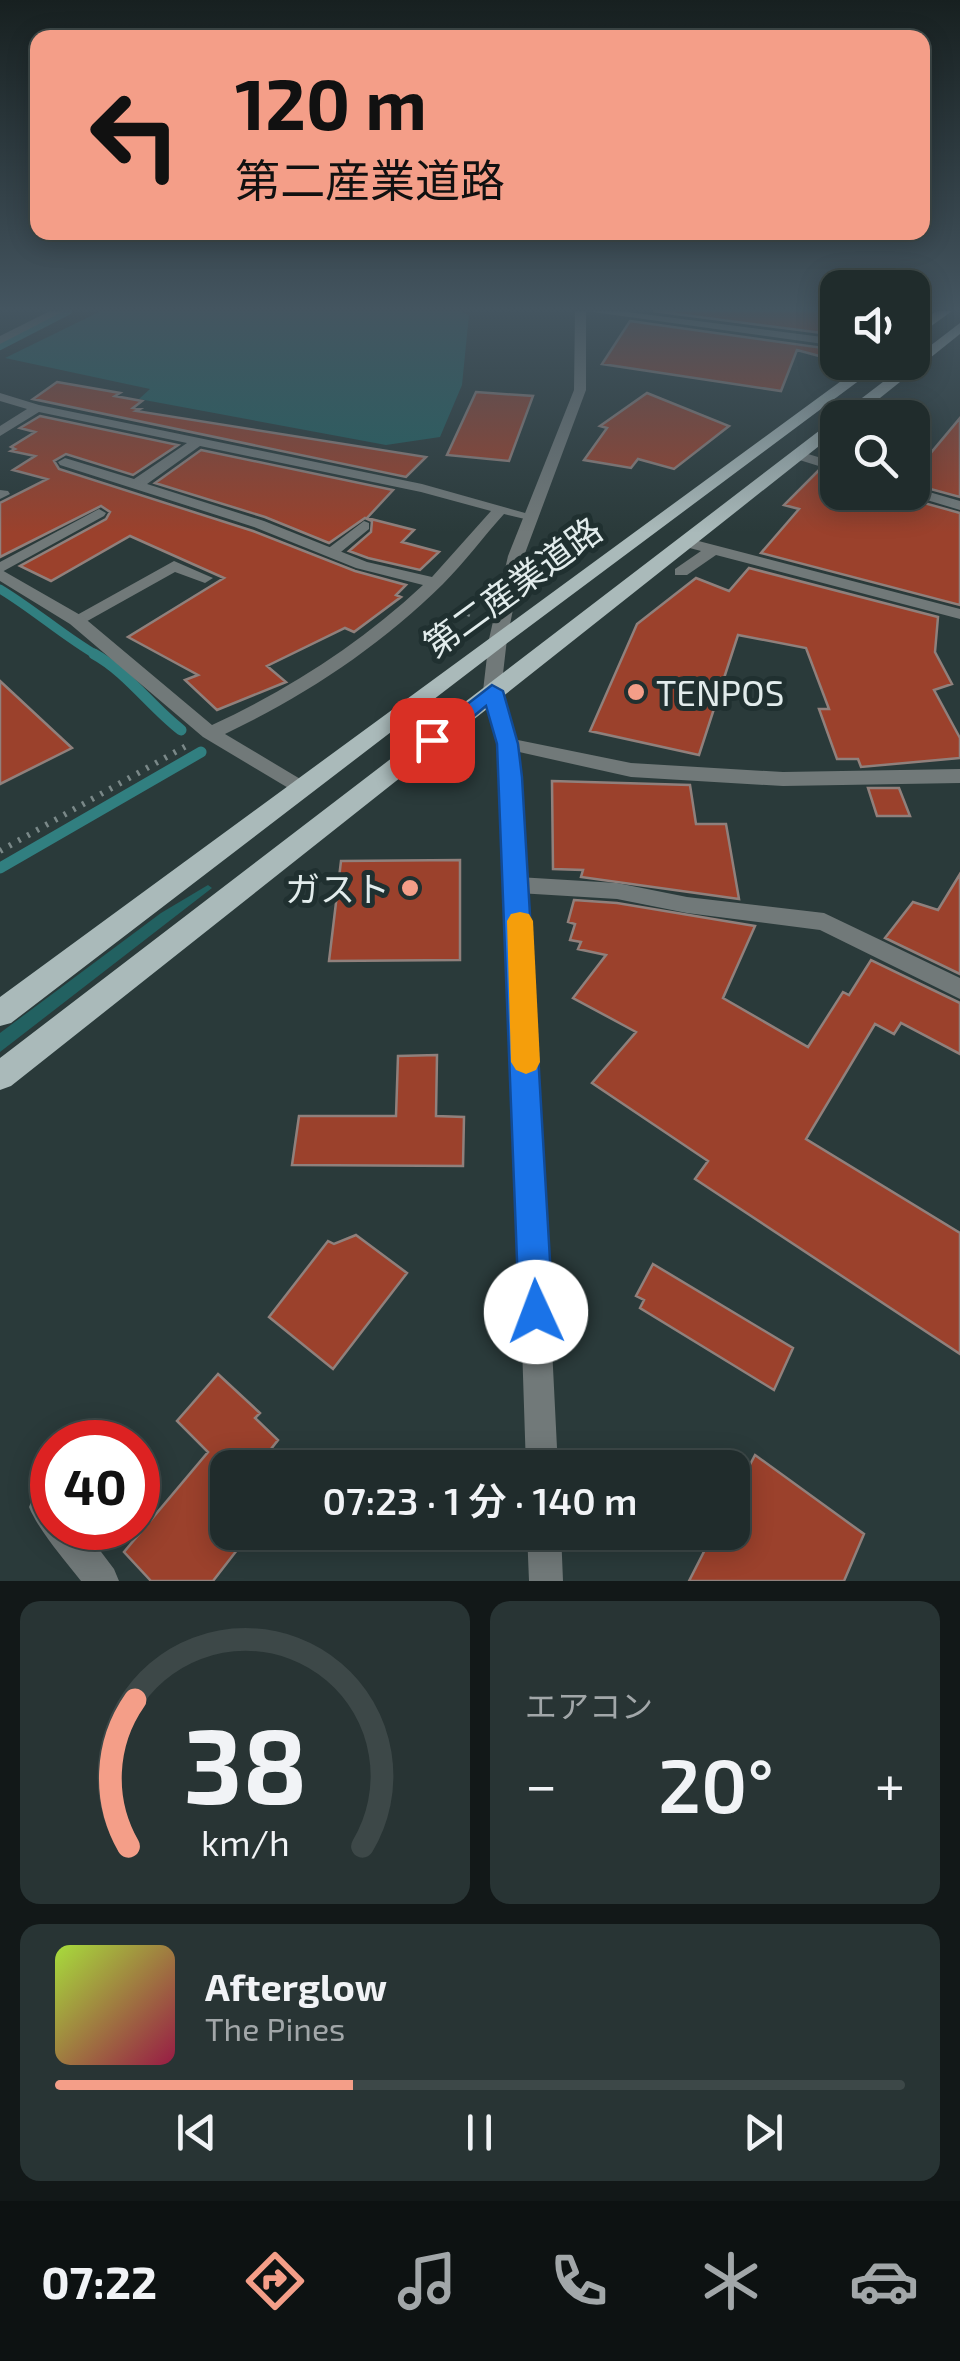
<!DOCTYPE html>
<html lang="ja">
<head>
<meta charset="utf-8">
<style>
	:root { --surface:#202c2c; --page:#283434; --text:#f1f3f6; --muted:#a2a7a9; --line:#3d4848; --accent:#f49e88 }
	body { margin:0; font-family:"Exo 2","Noto Sans JP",sans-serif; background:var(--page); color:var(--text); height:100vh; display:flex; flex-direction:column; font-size:38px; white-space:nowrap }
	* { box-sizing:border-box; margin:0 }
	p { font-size:32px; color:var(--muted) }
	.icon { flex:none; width:55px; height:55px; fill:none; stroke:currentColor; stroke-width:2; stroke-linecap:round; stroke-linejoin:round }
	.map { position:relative; height:1581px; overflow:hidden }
	.side { display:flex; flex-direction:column; gap:20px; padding:20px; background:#121818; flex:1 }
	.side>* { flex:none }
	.guide { position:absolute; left:30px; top:30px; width:900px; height:210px; border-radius:20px; box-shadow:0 5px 25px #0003,0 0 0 2px var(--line); background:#f49e88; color:#111; overflow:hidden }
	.tools { position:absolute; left:820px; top:270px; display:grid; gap:20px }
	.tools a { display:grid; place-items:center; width:110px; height:110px; border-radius:20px; background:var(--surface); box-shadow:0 5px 25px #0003,0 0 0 2px var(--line); font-size:50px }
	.speed { position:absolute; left:30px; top:1420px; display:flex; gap:20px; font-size:50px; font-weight:700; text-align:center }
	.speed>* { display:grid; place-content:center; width:130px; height:130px; border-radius:50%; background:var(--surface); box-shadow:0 5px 25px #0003,0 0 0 2px var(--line); line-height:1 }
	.speed .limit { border:15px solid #d22; background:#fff; color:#111 }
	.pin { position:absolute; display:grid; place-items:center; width:85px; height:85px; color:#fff; margin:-42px; border-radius:20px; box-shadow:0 5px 15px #0006 }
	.me { position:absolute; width:110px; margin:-55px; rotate:358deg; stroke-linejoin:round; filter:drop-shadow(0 0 8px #0008) }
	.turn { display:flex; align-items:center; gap:35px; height:210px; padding:0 40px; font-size:45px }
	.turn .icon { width:130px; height:130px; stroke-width:2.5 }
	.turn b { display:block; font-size:70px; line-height:85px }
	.big { font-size:75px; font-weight:600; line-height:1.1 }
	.side .tile { flex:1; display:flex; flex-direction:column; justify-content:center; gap:15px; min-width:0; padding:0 35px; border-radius:20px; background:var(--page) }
	.side .dial { align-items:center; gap:0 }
	.dial svg { height:260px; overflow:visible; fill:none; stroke:var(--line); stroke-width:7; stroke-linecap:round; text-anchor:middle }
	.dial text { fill:var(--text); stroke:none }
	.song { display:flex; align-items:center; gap:30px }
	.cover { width:120px; height:120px; border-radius:15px; background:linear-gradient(135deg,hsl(80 70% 55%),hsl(340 70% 35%)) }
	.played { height:10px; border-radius:5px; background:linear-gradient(90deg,var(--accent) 35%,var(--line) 35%) }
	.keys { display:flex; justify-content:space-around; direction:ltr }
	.heat { display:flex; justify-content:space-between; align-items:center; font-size:55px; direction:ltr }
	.side .tiles { flex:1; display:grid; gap:20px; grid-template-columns:1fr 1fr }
	.tile:last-child { grid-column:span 2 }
	.trip { position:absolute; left:210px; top:1450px; width:540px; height:100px; border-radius:20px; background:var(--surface); box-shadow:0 5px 25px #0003,0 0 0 2px var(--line); font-weight:600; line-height:100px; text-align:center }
	.menu { display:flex; height:160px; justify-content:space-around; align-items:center; background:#0d1212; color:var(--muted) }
	.menu .icon { width:70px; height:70px }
	.menu .current { color:var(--accent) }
	.menu b { font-size:45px; color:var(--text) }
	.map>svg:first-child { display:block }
</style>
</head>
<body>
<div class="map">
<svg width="960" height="1581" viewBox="0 0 960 1581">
	<rect width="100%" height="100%" fill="#2a3a3a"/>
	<path fill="#226161" d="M101,311H459L469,315L462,385L440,437L386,445L139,399L150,389L5,358Z
		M208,885L212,888L0,1052V1033L161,913Z"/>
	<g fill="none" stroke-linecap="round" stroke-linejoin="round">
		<path stroke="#317f80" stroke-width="8" d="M0,346L68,311"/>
		<path stroke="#317f80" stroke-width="9" d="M0,589C35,610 63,636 98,656"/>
		<path stroke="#317f80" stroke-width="11" d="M94,654C127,672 151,707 181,730
			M0,868L201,752"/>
	</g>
	<path fill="#9b412c" stroke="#90807c" stroke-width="2.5" d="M653,311H838V335Z
		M630,321L838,350V361L797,350L781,391L602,364Z
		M57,382L120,393L115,396L142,401L133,408L140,409L136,411L426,457L406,477L33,399Z
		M476,392L533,396L509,461L447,455Z
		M647,393L729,426L674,469L638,459L631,468L584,460L607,428L600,426Z
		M40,416L178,445L133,475L66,454L54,461L59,469L253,531L355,571L406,585L396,595L401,597L354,632L345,628L267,666L286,682L217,710L185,680L198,675L128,637L224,578L130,536L51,581L20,566L106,519L110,512L101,506L0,557V503L47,479L13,470L35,456L11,451L15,449L11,447L35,432L20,428Z
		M960,418V497L912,484V450L929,455Z
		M201,450L393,490L367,518L414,530L402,542L439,552L420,570L368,558L349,551L371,532L372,521L365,518L329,543L265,517L155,483Z
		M819,470L838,475V492H904L906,498L960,513V605L761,553L799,509L784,505Z
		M749,568L938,617L935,652L952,684L934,690L960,738V758L861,767L858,759H837L819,709H829L806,648L738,635L699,755L590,731L637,624L696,578L729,591Z
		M0,681L72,748L0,784Z
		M552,781L690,785L696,824H726L739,899L581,877L583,870L553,869Z
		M868,788H899L910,816H877Z
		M460,860V960L329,961L341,861Z
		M960,874V974L885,938L913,902L938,910Z
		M574,900L617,903L755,926L723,998L808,1047L843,992L849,995L871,960L960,1003V1054L901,1023L894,1034L875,1024L806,1139L960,1233V1354L695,1179L708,1161L592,1083L636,1032L573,998L606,955L578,949L581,942L570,940L575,924L568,922Z
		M437,1055L436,1116L464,1117L463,1166L292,1165L299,1116H396L398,1056Z
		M356,1235L407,1273L333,1369L269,1317L328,1241L334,1244Z
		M653,1264L793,1348L774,1390L640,1308L644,1300L636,1296Z
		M218,1374L260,1413L255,1418L278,1440L256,1468H228V1532H251L213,1581H151L124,1552L208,1452L177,1421Z
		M755,1455L864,1534L844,1581H689L714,1532H732V1499Z"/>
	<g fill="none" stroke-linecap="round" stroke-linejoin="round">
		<path stroke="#7a8888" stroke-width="5" stroke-dasharray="2.5 6" stroke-linecap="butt" d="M542,575L557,551
			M467,616L475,599"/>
		<path stroke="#7a8888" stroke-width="6" stroke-dasharray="2.5 8" stroke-linecap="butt" d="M0,851L186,746"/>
		<path fill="#717979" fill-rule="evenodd" d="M0,490L8,491L10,494L0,499Z
			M99,509L106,513L104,516L0,573V562Z
			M364,521L369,523V529L336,556H326V550Z
			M174,561L213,578L205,583L175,572L82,624L76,625L68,620Z
			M46,1490L52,1493V1528H83L114,1569L119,1581H81C64,1559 39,1531 29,1507L34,1495Z"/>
		<path fill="#717979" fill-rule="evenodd" d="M50,311H64L0,344V336Z
			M586,311H620L838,339V346Z
			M0,393L39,405L422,484L536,516L529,520L504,514C483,537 465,562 443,584C379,647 305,696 225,734L307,783L310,788L300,795L203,737L70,624L0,581V569L82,616L212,725C290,689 361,643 423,585L356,568L254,527L60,465L58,462L65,458L134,479L187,443L39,412L0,436V426L27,409L0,401ZM200,446L421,492L491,511L432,577L367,562L264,521L147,484Z
			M798,451L838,463V472L793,458L791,455Z
			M912,487L960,501V510L907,494L912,492Z
			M687,538L960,609V619L716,555L687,575H675V569L701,551L682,546V540Z
			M508,738L631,763L783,772L960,769V783L783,786L631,777L501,748L498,744L501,740Z
			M518,877L617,883L687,897L824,913L960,978V999L820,930L687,913L617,899L518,893L510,891L507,885L510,879Z"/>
		<path fill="#717979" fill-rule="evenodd" d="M575,311H586V390L524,556L507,639L501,691L518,744L529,885L558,1468H526L507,885L498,744L483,691L489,639L508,556L574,390Z
			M527,1532H561L563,1581H529Z"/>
		<path fill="#aababa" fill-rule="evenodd" d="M936,311H952L912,340V329Z
			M960,323V334L855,418H838V431L11,1086L0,1090V1058Z
			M867,362H884L506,644L11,1023L0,1026V997Z"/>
	</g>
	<linearGradient id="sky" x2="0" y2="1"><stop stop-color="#172020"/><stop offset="0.58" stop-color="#445560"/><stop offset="1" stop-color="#445560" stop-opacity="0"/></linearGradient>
	<rect width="960" height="533" fill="url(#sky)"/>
	<path fill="#1a73e8" stroke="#114b97" stroke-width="2.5" d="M492,685L503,691L518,744L522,777L553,1312L548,1323L536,1328L524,1323L519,1312L497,744L486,706L439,745H424L421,740Z"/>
	<path fill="#f59e0b" d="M520,912L529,914L533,921L540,1062L536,1070L526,1074L516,1070L511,1062L507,921L511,914Z"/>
	<g fill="#f49e88" stroke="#203030" stroke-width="4">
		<circle cx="636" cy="692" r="10"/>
		<circle cx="410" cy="888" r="10"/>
	</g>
	<g text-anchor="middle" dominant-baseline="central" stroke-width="10" stroke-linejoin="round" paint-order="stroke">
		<g font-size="35" fill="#e2ecec" stroke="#203030">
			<text transform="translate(512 586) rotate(-36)">第二産業道路</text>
		</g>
		<g font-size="35" fill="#e2ecec" stroke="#203030" text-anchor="start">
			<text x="656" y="692">TENPOS</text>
			<text x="390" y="888" text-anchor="end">ガスト</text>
		</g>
	</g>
</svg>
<div class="tools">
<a><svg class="icon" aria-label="sound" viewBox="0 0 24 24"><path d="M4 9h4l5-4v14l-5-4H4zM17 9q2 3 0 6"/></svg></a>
<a><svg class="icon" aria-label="search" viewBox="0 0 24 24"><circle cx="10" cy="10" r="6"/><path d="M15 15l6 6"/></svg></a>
</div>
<div class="speed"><div class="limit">40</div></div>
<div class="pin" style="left:432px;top:740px;background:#d93025"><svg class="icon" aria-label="arrive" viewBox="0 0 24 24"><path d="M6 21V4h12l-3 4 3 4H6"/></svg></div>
<svg class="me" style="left:536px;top:1312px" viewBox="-20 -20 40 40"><circle r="19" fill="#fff"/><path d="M0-13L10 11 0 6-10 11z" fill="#1a73e8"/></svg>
<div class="trip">07:23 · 1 分 · 140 m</div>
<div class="guide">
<div class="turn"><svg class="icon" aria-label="left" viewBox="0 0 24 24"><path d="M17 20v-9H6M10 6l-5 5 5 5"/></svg><div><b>120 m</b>第二産業道路</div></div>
</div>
</div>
<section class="side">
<div class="tiles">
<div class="tile dial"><svg viewBox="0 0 100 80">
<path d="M14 69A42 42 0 1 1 86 69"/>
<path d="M14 69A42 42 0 0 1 16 24" stroke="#f49e88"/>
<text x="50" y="56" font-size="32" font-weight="700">38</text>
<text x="50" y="72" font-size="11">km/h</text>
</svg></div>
<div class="tile"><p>エアコン</p>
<div class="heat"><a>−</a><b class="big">20°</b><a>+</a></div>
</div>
<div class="tile">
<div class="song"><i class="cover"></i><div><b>Afterglow</b><p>The Pines</p></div></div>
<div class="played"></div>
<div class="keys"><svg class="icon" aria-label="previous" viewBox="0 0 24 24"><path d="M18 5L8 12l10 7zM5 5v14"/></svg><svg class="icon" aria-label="pause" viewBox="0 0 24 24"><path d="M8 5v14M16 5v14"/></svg><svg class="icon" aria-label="next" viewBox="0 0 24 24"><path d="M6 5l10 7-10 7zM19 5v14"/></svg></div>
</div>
</div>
</section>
<nav class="menu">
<b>07:22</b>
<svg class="icon current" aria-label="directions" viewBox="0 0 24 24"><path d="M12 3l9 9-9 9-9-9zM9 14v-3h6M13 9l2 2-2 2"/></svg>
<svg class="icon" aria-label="music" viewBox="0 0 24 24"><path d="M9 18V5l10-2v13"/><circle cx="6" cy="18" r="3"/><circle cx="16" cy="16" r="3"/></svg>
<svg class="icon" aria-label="phone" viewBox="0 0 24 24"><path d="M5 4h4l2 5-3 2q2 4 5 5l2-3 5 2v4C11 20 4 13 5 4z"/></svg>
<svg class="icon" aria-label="climate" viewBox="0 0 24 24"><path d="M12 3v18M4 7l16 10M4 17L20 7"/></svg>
<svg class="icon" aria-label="car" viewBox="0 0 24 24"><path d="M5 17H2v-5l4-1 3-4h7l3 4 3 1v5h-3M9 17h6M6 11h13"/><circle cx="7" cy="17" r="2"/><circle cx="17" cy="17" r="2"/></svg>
</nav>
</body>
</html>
